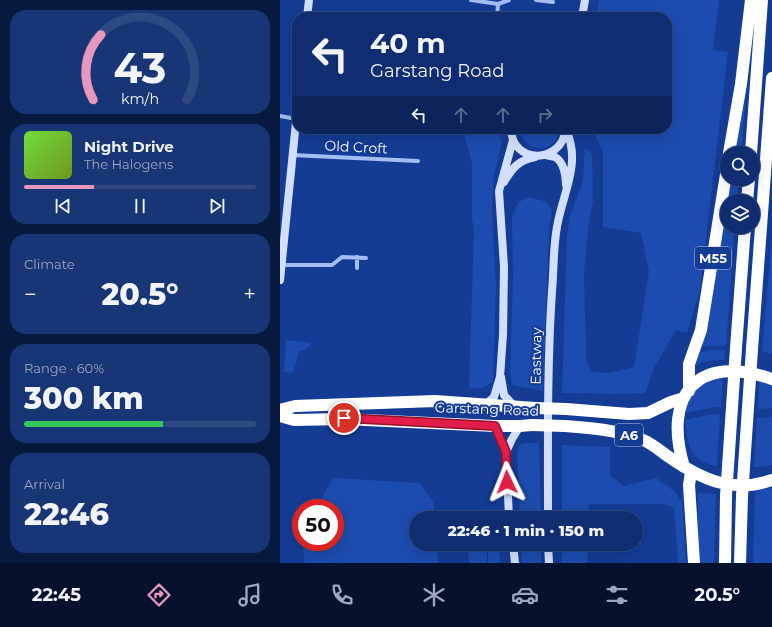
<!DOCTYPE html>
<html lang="en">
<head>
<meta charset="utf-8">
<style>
	:root { --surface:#0f2d70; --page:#183575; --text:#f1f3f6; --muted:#9ba8c3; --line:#2f4983; --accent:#e797bd }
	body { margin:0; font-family:Montserrat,sans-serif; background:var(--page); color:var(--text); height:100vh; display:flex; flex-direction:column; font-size:15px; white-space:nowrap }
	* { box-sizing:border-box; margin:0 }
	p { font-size:13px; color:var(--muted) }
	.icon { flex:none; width:22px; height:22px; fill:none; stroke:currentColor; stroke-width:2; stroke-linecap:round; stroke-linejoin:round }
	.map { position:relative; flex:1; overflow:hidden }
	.side { display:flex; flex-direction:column; gap:10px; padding:10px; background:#08193e; width:280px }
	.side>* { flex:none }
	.guide { position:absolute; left:12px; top:12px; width:380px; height:122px; border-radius:16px; box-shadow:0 4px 16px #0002,0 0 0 1px var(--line); background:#0f2d70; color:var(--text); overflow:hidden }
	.buttons { position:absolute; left:440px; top:146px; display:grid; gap:8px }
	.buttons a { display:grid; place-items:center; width:40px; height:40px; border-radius:50%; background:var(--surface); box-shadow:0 4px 16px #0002,0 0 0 1px var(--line); font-size:20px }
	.speed { position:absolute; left:12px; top:499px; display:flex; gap:8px; font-size:20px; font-weight:700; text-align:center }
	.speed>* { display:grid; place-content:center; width:52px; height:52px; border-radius:50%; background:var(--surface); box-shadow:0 4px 16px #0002,0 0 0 1px var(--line); line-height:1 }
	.speed .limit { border:6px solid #d22; background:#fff; color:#111 }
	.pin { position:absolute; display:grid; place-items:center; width:34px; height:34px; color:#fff; margin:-17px; border:2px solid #fff; border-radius:50%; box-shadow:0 1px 4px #0007 }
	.me { position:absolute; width:44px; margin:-22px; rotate:358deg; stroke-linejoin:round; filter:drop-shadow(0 0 3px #0008) }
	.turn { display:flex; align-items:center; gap:14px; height:84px; padding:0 12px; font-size:18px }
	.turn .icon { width:52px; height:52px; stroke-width:2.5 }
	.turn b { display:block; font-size:28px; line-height:34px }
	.lanes { display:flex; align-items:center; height:38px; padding:0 12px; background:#0003; justify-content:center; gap:20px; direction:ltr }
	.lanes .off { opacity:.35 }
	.big { font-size:30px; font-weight:800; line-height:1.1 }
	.side .widget { flex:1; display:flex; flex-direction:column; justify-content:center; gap:6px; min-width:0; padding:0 14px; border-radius:16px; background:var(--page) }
	.side .dial { align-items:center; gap:0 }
	.dial svg { height:104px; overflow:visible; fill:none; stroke:var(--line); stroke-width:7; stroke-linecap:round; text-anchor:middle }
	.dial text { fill:var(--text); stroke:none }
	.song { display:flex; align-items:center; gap:12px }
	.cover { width:48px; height:48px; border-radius:6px; background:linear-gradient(135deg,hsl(100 70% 55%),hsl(80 70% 35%)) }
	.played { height:4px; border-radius:2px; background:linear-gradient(90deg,var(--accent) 30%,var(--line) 30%) }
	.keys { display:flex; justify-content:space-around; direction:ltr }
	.heat { display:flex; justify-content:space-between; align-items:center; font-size:22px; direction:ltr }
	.charge { height:6px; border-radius:3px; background:linear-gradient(90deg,#34c759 60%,var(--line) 0) }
	.trip { position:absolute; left:129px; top:511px; width:234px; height:40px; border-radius:20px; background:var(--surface); box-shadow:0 4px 16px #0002,0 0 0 1px var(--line); font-weight:800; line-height:40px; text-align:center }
	.tab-bar { display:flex; height:64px; justify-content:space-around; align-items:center; background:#06122d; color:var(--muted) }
	.tab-bar .icon { width:28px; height:28px }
	.tab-bar .on { color:var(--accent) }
	.tab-bar b { font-size:18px; color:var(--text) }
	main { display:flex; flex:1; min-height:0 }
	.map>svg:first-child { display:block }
</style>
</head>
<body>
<main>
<section class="side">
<div class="widget dial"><svg viewBox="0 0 100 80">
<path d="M14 69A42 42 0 1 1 86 69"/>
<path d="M14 69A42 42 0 0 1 20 19" stroke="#e797bd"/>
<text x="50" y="56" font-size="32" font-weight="700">43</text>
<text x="50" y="72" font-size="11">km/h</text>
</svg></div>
<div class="widget">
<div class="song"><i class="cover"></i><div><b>Night Drive</b><p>The Halogens</p></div></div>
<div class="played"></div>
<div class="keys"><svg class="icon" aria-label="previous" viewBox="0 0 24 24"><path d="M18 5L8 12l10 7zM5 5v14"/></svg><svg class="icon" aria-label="pause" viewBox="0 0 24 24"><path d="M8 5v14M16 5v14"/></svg><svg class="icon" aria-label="next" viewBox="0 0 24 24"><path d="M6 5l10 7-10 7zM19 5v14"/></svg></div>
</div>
<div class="widget"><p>Climate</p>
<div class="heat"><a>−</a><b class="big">20.5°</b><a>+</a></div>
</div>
<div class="widget"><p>Range · 60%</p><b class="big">300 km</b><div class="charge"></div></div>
<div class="widget"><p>Arrival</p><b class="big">22:46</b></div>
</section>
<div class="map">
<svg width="492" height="563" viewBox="0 0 492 563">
	<rect width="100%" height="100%" fill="#143c95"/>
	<path fill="#1c4caf" d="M319,0H439L433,50L448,52L420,289L407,333L396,330L374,368L365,393L342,394L282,393L287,236L290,216L303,181L305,148L312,154L313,200L308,229L304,273L306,359L311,372L329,373L354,367L369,271L361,233L323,227V153L313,129H387V17H316Z
		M468,66L461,153H453Z
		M174,129H216L222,141L214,176L212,211L216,285L213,382L203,388H189L194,229L192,218V163L183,131H174Z
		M239,129H279C277,155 244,154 239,129Z
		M449,179H459L457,201H447V227H455L446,346H419Z
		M248,197L267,202L272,211L269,228L263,391L232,385L230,372L233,276L232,216L239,202Z
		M492,237V354L482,351Z
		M6,340L32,343L26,349L19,352L13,373L4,372Z
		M429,350H445L444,360L428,361L413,365L419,351L423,352Z
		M436,379H443L441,408L436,407L405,413L406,403L422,383Z
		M479,381L492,384V408L478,409Z
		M440,414L437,466C409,462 408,444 405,420L427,415Z
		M492,415V465L482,467H474L477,417L488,418Z
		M243,443H259L261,518H240L237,457L239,446Z
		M282,445L330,447V475L344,486L376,478L395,492L402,502L406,563H398L394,508L385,504H309L308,518H282Z
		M53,478L139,483L153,501L155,518H136V544H156L158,563H25L23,552L24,542H55V508H36Z
		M492,488V563H473L475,490Z
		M418,493L436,494L434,563H420L418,529Z
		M208,544H219L220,563H208Z
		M241,544H261V563H242Z
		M282,544H308L307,563H282Z
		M188,547H207V563H189Z"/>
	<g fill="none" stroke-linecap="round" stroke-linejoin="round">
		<path stroke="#a4bdf2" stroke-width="4" d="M191,0L218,4
			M256,0L273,2
			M217,17L218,4L229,0
			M0,116L16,119
			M12,155L138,161
			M2,265H52L62,257L86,258
			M77,268V257"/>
		<path stroke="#d2dffc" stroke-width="8" d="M27,17L29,0
			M302,17L305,0
			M231,129C232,164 281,165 286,129
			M265,155C268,156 273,156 275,157C284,162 286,176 286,185
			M224,182C232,168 239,160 255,157
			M0,280L17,112
			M221,377L224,395L234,406
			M205,405L214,397L220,377L223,335L224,267L219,191L233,140
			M215,426L226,452L229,518
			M226,452L232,439L240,426
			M268,518C268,442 267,366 272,291C274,270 273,248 277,227C282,195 302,163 286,130
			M233,544L235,563
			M268,544L269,563"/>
		<path stroke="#fff" stroke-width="12" d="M449,153L461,84L471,0
			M471,153L482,0
			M467,201L469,179
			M456,348L465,227
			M472,349L492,78
			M409,391V364L421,330L447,168
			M286,409L349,414L368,413L391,402L404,398
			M0,410L15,406L155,401L255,408
			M0,416L14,420L64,419L215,426H240L252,425
			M285,426C312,428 338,430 363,440C373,444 380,451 389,457C421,479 452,494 492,480
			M404,467C382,394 418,353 492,379
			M411,472L409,485L414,563
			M445,563L446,496
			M460,563L462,496"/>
		<path stroke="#fff" stroke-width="12" d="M255,408L286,409
			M252,425L285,426
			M446,496L456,348
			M462,496L472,349"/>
	</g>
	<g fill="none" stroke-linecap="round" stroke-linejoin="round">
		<defs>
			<path id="route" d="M64,418L215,426L226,452L227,482"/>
		</defs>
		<use href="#route" stroke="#92132f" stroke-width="10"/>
		<use href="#route" stroke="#e11d48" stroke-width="7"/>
	</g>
	<g text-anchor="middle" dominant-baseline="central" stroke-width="4" stroke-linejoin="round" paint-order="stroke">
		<g fill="#143c95" stroke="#b8c4df" stroke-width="1">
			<rect x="415" y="247" width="36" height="22" rx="3"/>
			<rect x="335" y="424" width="28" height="22" rx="3"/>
		</g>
		<g font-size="13" font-weight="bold" fill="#fff">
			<text x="433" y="258">M55</text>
			<text x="349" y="435">A6</text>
		</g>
		<g font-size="14" fill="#fff" stroke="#143c95">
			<text transform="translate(76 147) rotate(3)">Old Croft</text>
			<text transform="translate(256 356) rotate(-89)">Eastway</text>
			<text transform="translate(207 409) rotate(2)">Garstang Road</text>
		</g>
	</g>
</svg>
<div class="buttons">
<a><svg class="icon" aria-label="search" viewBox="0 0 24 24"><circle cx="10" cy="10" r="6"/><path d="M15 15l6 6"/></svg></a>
<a><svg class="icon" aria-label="layers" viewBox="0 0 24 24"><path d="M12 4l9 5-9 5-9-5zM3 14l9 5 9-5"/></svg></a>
</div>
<div class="speed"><div class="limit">50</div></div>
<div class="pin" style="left:64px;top:418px;background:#d93025"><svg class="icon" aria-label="arrive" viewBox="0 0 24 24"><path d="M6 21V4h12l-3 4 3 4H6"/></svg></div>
<svg class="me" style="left:227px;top:482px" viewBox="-20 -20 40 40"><path d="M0-17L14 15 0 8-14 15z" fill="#e11d48" stroke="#fff" stroke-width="4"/></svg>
<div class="trip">22:46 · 1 min · 150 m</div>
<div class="guide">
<div class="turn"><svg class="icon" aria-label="left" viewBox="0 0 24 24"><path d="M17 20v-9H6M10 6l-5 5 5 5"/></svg><div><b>40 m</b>Garstang Road</div></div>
<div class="lanes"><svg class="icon" aria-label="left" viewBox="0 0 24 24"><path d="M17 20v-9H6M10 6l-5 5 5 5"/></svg><svg class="icon off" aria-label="ahead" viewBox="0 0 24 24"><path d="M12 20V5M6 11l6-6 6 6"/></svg><svg class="icon off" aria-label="ahead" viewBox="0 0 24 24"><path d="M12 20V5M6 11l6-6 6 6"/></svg><svg class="icon off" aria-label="right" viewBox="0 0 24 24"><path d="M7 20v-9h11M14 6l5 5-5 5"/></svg></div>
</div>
</div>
</main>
<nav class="tab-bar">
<b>22:45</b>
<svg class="icon on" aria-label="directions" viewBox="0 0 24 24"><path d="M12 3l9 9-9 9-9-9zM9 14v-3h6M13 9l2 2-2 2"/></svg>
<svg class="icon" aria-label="music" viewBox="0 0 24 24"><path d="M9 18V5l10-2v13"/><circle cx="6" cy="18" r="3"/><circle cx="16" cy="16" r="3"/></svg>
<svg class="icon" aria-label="phone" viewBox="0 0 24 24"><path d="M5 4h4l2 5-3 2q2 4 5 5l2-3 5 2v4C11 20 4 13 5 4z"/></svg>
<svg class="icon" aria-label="climate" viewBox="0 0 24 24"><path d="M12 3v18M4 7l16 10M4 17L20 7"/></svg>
<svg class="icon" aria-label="car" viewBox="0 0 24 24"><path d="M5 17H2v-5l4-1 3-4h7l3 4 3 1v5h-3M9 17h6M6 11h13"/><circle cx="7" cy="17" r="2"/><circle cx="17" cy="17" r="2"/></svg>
<svg class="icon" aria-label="filters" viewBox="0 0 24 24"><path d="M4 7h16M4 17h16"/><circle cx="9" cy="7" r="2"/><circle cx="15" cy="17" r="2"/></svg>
<b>20.5°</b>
</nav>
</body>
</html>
